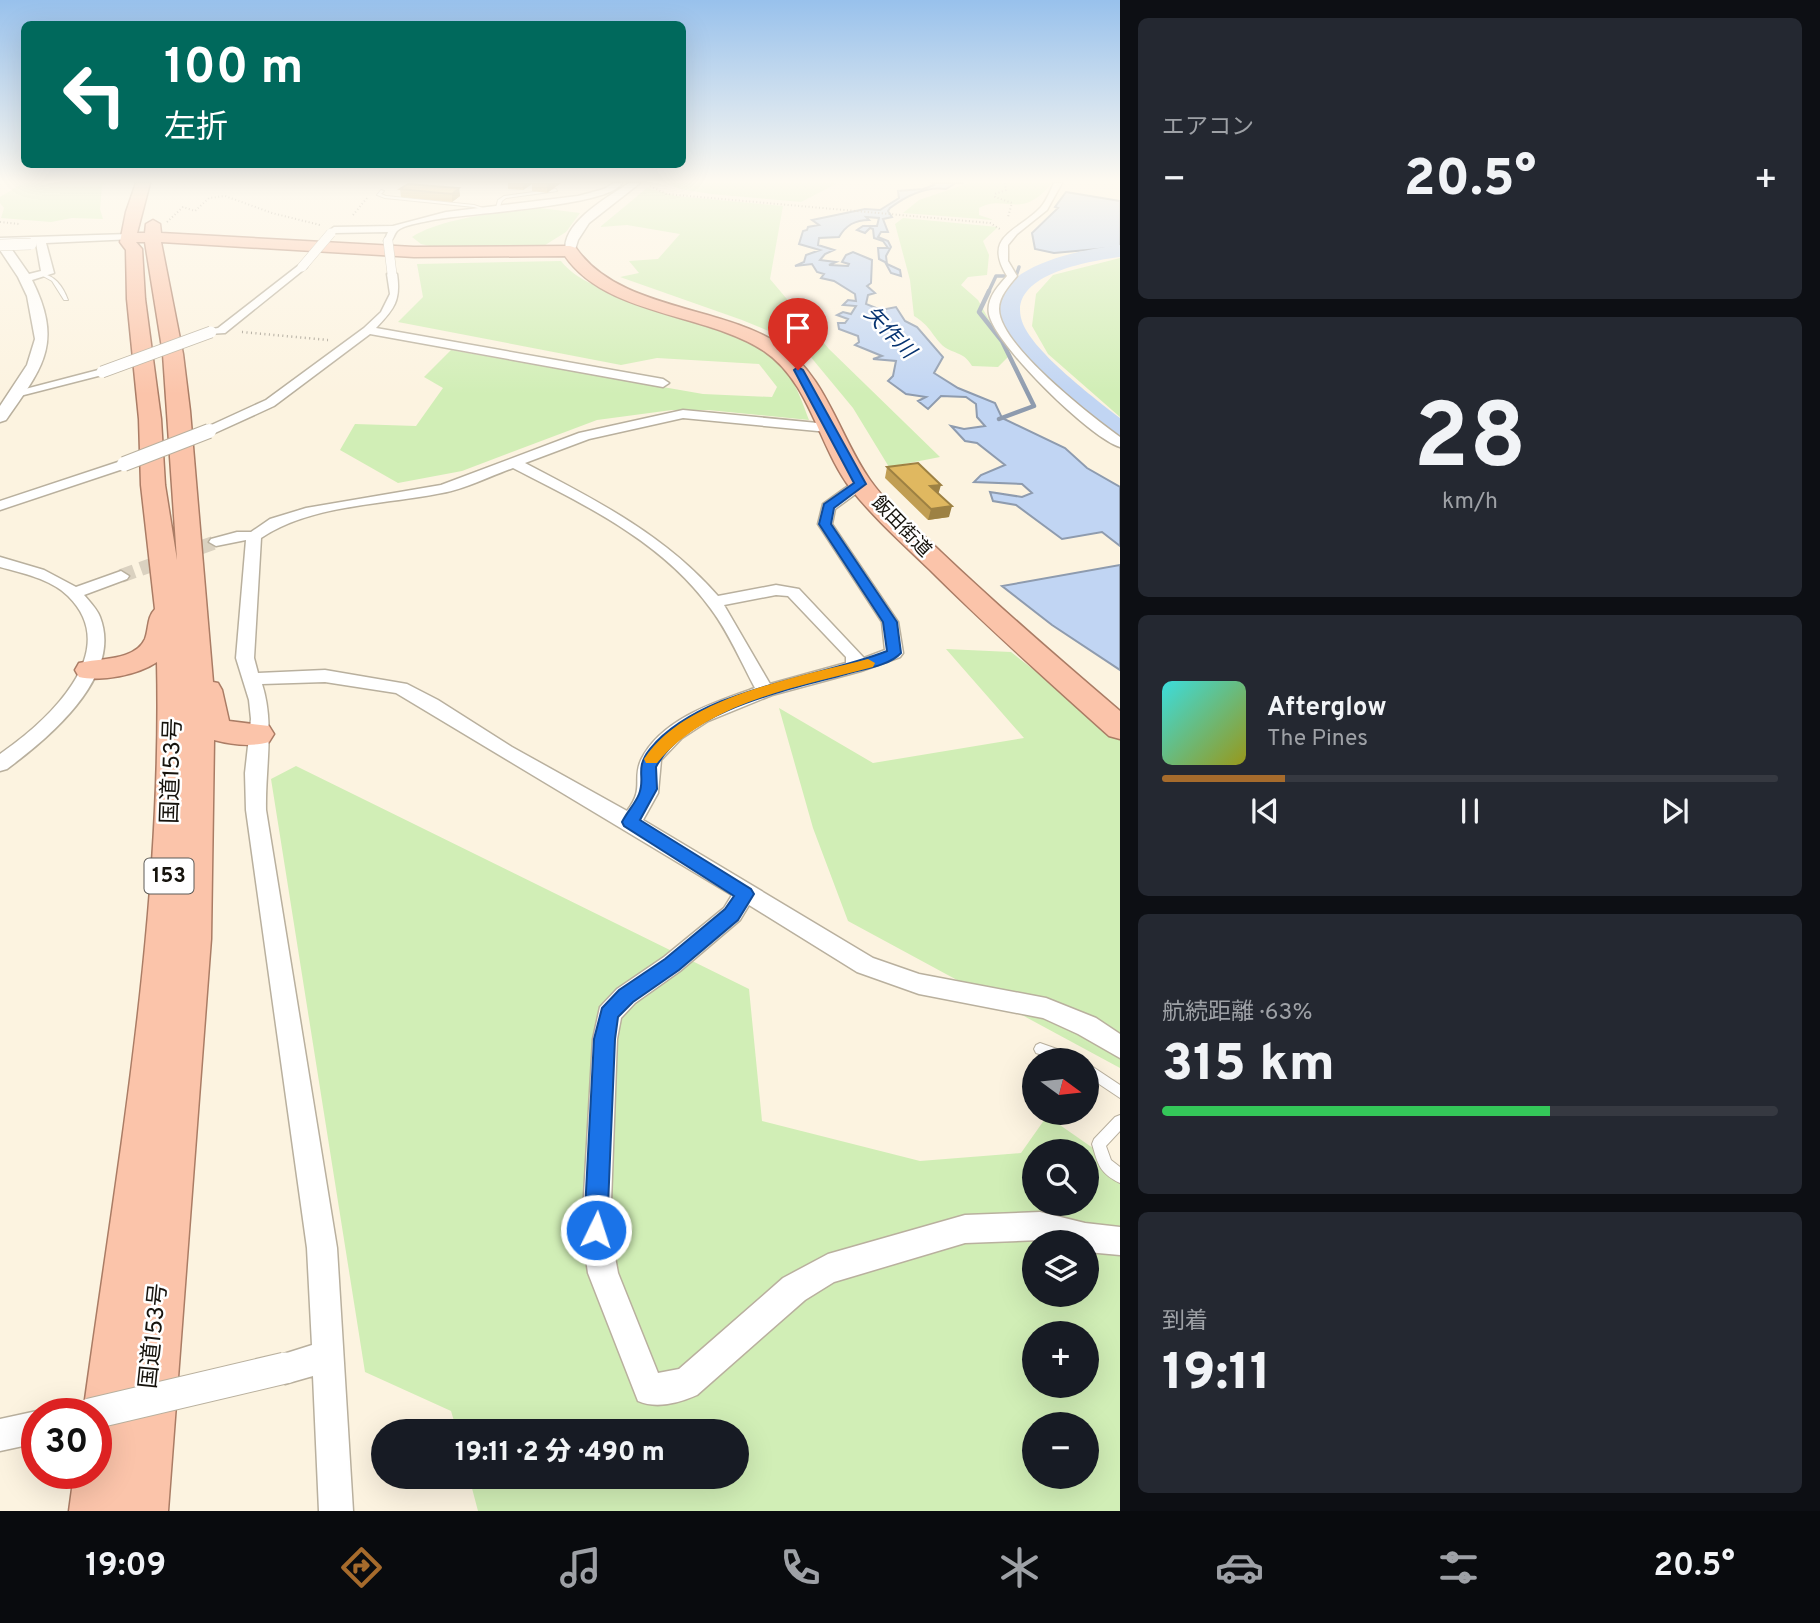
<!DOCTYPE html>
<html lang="ja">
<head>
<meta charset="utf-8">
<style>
	:root { --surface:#171b24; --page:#242831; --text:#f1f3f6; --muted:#9ea1a6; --line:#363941; --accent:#a66b2c }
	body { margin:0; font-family:Overpass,"Noto Sans JP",sans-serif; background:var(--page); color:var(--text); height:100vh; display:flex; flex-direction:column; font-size:26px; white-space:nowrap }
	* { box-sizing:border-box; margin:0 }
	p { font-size:23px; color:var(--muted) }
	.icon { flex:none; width:38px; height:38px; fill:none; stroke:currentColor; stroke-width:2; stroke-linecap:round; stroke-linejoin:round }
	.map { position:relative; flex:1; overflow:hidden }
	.panel { display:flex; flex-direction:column; gap:18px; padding:18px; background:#0d0f14; width:700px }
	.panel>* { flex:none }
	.banner { position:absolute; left:21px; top:21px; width:665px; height:147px; border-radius:10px; box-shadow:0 7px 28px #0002; background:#00695c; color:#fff; overflow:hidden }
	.needle { width:46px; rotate:105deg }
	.tools { position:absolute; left:1022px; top:1048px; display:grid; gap:14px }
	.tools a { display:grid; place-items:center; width:77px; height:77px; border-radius:50%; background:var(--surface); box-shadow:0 7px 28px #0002; font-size:35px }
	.speed { position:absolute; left:21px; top:1398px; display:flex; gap:14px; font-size:35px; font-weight:700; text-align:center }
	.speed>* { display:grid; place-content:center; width:91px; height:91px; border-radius:50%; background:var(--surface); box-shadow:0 7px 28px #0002; line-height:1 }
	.speed .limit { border:10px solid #d22; background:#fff; color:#111 }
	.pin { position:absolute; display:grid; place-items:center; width:60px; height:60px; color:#fff; margin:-72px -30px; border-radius:50% 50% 50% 0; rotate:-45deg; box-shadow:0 0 7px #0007 }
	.pin .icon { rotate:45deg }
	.me { position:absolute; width:77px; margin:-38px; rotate:4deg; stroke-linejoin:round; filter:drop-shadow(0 0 5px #0008) }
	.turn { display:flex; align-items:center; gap:24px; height:147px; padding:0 28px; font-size:32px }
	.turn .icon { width:91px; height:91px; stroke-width:2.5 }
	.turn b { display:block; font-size:49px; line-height:60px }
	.big { font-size:52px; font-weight:800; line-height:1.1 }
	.panel .widget { flex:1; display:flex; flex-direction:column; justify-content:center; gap:10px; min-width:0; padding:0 24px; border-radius:10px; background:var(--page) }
	.panel .dial { align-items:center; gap:0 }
	.dial b { font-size:91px; line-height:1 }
	.song { display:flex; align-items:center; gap:21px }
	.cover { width:84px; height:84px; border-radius:10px; background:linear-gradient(135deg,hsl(180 70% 55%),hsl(60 70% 35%)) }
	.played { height:7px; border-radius:4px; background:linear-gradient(90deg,var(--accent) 20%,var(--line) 20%) }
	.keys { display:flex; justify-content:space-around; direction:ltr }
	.heat { display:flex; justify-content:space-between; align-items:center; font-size:38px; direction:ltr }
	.charge { height:10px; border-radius:5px; background:linear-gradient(90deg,#34c759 63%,var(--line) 0) }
	.trip { position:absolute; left:371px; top:1419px; width:378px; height:70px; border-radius:35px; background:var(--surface); box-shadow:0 7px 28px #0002; font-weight:800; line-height:70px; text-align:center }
	.dock { display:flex; height:112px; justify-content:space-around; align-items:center; background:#090b0e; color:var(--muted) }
	.dock .icon { width:49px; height:49px }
	.dock .active { color:var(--accent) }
	.dock b { font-size:32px; color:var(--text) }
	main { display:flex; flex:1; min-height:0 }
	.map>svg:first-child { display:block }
</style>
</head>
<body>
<main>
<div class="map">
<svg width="1120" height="1511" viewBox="0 0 1120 1511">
	<rect width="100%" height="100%" fill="#fcf3e0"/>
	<path fill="#d1eeb6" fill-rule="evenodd" d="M23,183H107L102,186L100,209L103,219L72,218L51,222L1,218L4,208L0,203V197Z
		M668,183H667H838L801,202L711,194L680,189Z
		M969,183H1052C1020,222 1006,193 979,208V215L994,220L903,213L919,200Z
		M647,188L676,196L783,206L770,279L829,349L940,457L889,467L853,408L800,344L742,320L620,277L639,273L629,261L658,259L680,234L627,225L600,227Z
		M540,208L580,213L566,232L542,247L438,248L421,244L412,237C441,218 505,211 540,208Z
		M903,218L998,227L983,241L989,255L987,275L968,277L961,285L978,300L1009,356L998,367L972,366C963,350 952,355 941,344C930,332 930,326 914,316L910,280L895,224Z
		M1120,258V417L1048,354L1032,326L1036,294L1053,275Z
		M561,261C576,280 599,287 621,295C667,311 729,323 768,351C790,367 800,396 809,420L708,410H672L597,420L462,471L398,483L340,450L355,424L416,426L443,388L424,377L451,350L703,394L772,397L777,387L759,364L657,358L621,365L398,322L423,297L417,264Z
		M946,649L1011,652L1120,737V1068L848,921L813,828L779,708L873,763L1024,738Z
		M296,766L749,989L762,1121L920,1161L1021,1153L1047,1116L1120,1167V1511H478L469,1477H737V1432L457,1431L451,1411L365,1372L271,779ZM1034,1152H1087V1204H1034ZM1034,1242H1087V1295H1034ZM1034,1334H1087V1386H1034ZM1034,1424H1087V1477H1034Z"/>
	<path fill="#c1d5f3" stroke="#8e9bae" stroke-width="2" d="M932,183H964H956L946,189C926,186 906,196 890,208L888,211L892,217L883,219L888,232H881L878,237L888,241L891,247L886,256L887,264L900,270L901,276L891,273L885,262L879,259L878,248H888L883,241L874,238L873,229L870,228L865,233L857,230L863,226H877L879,218L866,217L869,220C855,220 846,225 839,237L819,238L818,245L834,250L825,254L820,260L836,262L829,265L848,266L849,264L842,262L846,255L853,252L872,260L871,283L867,286L875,293L868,295L866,304L881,310L896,307L905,321L917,327L943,357L934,373L958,388L995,403L1002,418L1065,448L1087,468L1120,487V546L1102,532L1062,539L1016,505L993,501L990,492L1022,497L1032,493L1022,484L974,482L981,475L1005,465L977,443L965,441L951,426L964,429L985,426L977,417L976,404L966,397L941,396L928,409L918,401L926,397L906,394L888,381L893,376L896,361L873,359L882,356L855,345L859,342L858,336L839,329L838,323H845L848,319L837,315L843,312L851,314L856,306L843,305L848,300L856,301L855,294L834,281L821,278L824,274L817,272L812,264L795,266L804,262L806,255L820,250L799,244L803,231L807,230L808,227L819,225L812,220L865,209L880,210L899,198L898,191L923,189L934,185Z
		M1066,192L1120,201V247L1054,253L1035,249L1032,233L1058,208L1055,207Z
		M1120,565V670L1052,625L1002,586Z"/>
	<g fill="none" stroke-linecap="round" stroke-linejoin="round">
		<path stroke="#8e9bae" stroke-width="3.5" d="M988,293L996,276H1016L1019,267"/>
		<path stroke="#8e9bae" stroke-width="4.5" d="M989,291L979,312L1002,341L1034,406L999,419"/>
		<path fill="#c1d5f3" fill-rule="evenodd" d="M1120,245V257C1089,261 1003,275 1023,324C1035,353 1094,398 1120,418V439C1095,433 1071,406 1053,388C1035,371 1006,347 999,322C984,266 1084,249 1120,245Z"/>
		<path stroke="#dad1c0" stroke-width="14" stroke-dasharray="14 7" stroke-linecap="butt" d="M121,576L216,542"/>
		<defs>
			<path id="service" d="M556,189L557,191L506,198L502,201L499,209L496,208L498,200L504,196Z
				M381,190L384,191L381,194L386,196L474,205L486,209L484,210L474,207L385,198L377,195Z
				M43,274C56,276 64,289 68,300H64L52,281L43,276Z
				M1040,1043L1077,1056L1079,1060H1058L1036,1053L1034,1049L1036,1045Z
				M1087,1063L1120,1085V1098L1087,1076Z
				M1120,1115V1131L1106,1146L1111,1160L1120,1167V1183C1099,1173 1098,1164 1092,1144L1094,1139L1115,1117Z"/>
			<path id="minor" d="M614,183H622C610,207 461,213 428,221C420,223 403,225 397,231C393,236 394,240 388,244L384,241L388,232L334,233L330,230L334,227L393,226L446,212L578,196L604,189Z
				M1054,183H1062L1047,210L1017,234L1008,245V261L1017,276C1009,286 999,296 999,309C999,345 1091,416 1120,437V447C1090,438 995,345 989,314C986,299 998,286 1007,276C982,235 1018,232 1041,207C1047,200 1050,191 1054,183Z
				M299,265L307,267L225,333L207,334V330L218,328Z
				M392,271L397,274C401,301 394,309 376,328L663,379L669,383L663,387L370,334L274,406L215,433H207V427L266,400L364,328L381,312L390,294L387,274Z
				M102,369L106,370V374L16,397L10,393Z
				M683,410L828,424L834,428L828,432L683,418L589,439L525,463C596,500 665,535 718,596L776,585L799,589L864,658L885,650L882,622L818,524L823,504L855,481H865V487L835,509L832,524L898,622L903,653L900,657L861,671L772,695L708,721L682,738L661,760L658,793L643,820L873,958L919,974L1046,998L1096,1018L1120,1034V1058L1078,1034L1043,1018L919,994L857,972L749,905L740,920L680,971L635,1003L621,1018L617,1039L610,1230L618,1273L658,1373L679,1369L783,1278L828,1254L965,1215L1040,1212L1085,1223L1120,1227V1255L1087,1252V1242L1040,1240L965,1243L834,1282L805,1300L697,1395C679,1403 656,1409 638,1401L588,1273L582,1230L593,1039L600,1007L617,989L664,957L724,908L732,895L396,693L325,682L262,684C275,724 265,768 266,810L337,1248L353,1511H319L313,1376L285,1384L274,1379L269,1368L274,1357L312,1345L307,1248L246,810L245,773L251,719L249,700L236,658L246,540L216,546L209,542L211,539L237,532H251L270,519L306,508L441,485L579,433ZM513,468C585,505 662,541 711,609C729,633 741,662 755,688C715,702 661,719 641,760C632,780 645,788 627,811L512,747L438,700L407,684L325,670L258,673L254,658L261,538C312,504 383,505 442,493C466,489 490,476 513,468ZM776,595L788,596L846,657V663L770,684L724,605Z
				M124,460L129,461V467L0,510V501Z
				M0,557L44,570L76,587L121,571L129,576L127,579L84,595C89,601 97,609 100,617C123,676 49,738 7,769L0,771V754C45,723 125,652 68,596C51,579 22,573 0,567Z
				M37,1411L45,1414H37V1443L0,1451V1419Z"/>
			<path id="tertiary" d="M629,183H640L589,223L578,240L574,253H566C559,224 608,197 629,183Z
				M129,234L133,235V239L46,243L54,273L32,280C64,344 42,368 6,420L0,422V406L27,365L35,339L27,296L18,277L0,250V238ZM36,243L41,271L29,274L8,244Z"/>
			<path id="trunk" d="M136,183H150L137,233H145L146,224L153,220L160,224L161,233L414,247L570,246L576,248C619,310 719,305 779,344C826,375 839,436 870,480C889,507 917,529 941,552C999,607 1059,659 1120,711V739L1109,736C1048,681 987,627 929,569C902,543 874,518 851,489C818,446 811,383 764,351C707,313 606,316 565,256L414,257L161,242L183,354L190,411L213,682L218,683L222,690L229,721L269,726L274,734L269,742C250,747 233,745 214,740L211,939L168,1511H69L74,1474H96V1414H83C117,1165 163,914 157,662C138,675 101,682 79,677L75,670L79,663C99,658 135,661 145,639C149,628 147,617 155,609L141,485L139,419L127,299L126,250L120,242L126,212ZM136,242H145L163,354L177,560L165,485L161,419L145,299L142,249Z"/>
		</defs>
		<use href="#service" stroke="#b9b09e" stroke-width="2"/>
		<use href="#minor" stroke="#b9b09e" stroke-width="3"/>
		<use href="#tertiary" stroke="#b9b09e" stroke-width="3"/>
		<use href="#trunk" stroke="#aa7c65" stroke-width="3"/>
		<path stroke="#9b9487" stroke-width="2" stroke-dasharray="1 2.5" stroke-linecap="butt" d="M1005,183L1006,190L995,194V197L1012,203L1008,217
			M650,186L666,194L990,223L1000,229
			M353,215L367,198
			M0,222L19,224
			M167,222L183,207L195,211L209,198L225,196L272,213L320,225"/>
		<path stroke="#9b9487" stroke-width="2.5" stroke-dasharray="1 3.5" stroke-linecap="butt" d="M242,332L328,340"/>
		<use href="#service" fill="#fff" fill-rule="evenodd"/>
		<use href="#minor" fill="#fff" fill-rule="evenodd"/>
		<use href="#tertiary" fill="#fff" fill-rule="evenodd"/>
		<use href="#trunk" fill="#fbc4aa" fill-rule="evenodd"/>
		<defs>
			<path id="minor-bridge-far3" d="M388,241L392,274
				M302,267L331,233"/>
			<path id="minor-bridge-far2" d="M102,372L211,332
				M205,432L211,430"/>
			<path id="minor-bridge-far1" d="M124,464L209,431"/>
			<path id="minor-bridge" d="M90,1414L285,1368"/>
			<path id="tertiary-bridge" d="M0,245L31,244"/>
		</defs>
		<use href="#minor-bridge-far3" stroke="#b9b09e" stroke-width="10" stroke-linecap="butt"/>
		<use href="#minor-bridge-far2" stroke="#b9b09e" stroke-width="13" stroke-linecap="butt"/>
		<use href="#minor-bridge-far1" stroke="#b9b09e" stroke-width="16" stroke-linecap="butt"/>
		<use href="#minor-bridge" stroke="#b9b09e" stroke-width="33" stroke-linecap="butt"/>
		<use href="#tertiary-bridge" stroke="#b9b09e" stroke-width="12" stroke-linecap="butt"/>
		<use href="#minor-bridge-far3" stroke="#fff" stroke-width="9"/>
		<use href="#minor-bridge-far2" stroke="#fff" stroke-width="11"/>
		<use href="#minor-bridge-far1" stroke="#fff" stroke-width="14"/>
		<use href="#minor-bridge" stroke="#fff" stroke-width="31"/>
		<use href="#tertiary-bridge" stroke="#fff" stroke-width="11"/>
	</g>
	<path fill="#c19e53" d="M508,183H561L547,193L532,191V184L523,190L508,189Z
		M459,188L460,196L452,202L401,197L400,189Z
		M887,467L939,494L949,517L928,520L885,478Z"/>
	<path fill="#9d8143" d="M523,183H532V184L523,190Z
		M547,183H561L547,193Z
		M459,188L460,196L452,202V194Z
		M941,485L938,495L930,486Z
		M952,506L949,517L928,520L931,509Z"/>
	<path fill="#e0b860" stroke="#9d8143" stroke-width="2" d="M408,184L459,188L452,194L400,189Z
		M918,463L941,485L930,486L952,506L931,509L887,467Z"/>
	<linearGradient id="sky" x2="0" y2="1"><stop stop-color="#98c1ec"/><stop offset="0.46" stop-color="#fefaf1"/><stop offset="1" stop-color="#fefaf1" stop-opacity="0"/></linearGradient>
	<rect width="1120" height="394" fill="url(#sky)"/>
	<path fill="#1a73e8" stroke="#114b97" stroke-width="2" d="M798,367L803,370L866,484L834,508L831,524L897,622L901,653C889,666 863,669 846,674C788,690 686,710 656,767L657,789L640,820L751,889L754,894L738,920L679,970L633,1002L618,1017L615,1039L607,1230L604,1239L596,1242L587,1239L584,1230L594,1039L602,1008L619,990L665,959L725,909L734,896L624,826L622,822C627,812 635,804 639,794C646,777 634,769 650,749C700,688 817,679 887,651L883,622L819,524L824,504L854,483L794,370Z"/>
	<path fill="#f59e0b" d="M868,659L875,663L873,667C798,687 709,701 657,763H646L644,759C685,696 799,677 868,659Z"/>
	<g text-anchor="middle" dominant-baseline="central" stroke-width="5" stroke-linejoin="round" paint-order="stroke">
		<g font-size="19" fill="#16130d" stroke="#fff">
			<text transform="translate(901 527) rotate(46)">飯田街道</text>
		</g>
		<g font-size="21" font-style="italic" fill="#063371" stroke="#fff">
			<text transform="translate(889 333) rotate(46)">矢作川</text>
		</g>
		<rect fill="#fff" stroke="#5c5a56" stroke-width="2" x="144.5" y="858.5" width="49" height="35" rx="5"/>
		<g font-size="21" font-weight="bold" fill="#16130d">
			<text x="169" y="876">153</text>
		</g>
		<g font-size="23" fill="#16130d" stroke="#fff">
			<text transform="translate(173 771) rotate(-88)">国道153号</text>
			<text transform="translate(155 1336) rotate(-84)">国道153号</text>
		</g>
	</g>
</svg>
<div class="tools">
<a><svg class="needle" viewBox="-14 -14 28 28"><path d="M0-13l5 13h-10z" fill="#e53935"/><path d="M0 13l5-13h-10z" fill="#9ea1a6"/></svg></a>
<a><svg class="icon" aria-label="search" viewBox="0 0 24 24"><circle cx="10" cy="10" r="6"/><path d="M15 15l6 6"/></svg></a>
<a><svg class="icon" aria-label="layers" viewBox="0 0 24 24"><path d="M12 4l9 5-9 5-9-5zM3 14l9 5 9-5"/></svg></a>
<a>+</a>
<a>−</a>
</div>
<div class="speed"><div class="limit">30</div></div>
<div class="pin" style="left:798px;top:370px;background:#d93025"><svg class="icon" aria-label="arrive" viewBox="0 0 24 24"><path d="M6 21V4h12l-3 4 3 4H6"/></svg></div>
<svg class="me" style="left:596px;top:1230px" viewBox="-20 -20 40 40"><circle r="17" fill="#1a73e8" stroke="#fff" stroke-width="3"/><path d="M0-11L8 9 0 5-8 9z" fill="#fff"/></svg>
<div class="trip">19:11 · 2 分 · 490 m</div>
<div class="banner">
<div class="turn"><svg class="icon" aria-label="left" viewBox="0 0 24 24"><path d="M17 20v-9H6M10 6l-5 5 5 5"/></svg><div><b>100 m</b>左折</div></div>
</div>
</div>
<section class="panel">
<div class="widget"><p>エアコン</p>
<div class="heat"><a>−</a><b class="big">20.5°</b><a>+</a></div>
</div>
<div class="widget dial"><b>28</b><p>km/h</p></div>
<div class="widget">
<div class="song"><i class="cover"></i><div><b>Afterglow</b><p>The Pines</p></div></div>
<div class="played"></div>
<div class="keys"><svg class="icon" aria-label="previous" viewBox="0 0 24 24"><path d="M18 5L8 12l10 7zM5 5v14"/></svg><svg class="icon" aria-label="pause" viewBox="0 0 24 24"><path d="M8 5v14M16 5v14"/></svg><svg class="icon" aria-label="next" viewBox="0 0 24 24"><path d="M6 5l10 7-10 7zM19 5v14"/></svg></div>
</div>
<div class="widget"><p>航続距離 · 63%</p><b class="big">315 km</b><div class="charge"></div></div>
<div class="widget"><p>到着</p><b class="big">19:11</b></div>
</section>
</main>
<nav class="dock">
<b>19:09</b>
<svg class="icon active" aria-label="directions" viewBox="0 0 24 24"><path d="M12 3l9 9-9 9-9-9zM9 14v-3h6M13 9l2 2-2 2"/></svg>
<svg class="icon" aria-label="music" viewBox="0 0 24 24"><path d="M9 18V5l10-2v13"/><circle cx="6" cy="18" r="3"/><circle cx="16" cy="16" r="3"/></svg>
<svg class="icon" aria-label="phone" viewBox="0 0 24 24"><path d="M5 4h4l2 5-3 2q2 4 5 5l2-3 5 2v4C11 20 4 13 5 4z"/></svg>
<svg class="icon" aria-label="climate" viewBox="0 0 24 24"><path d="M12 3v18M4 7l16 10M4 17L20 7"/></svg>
<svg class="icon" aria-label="car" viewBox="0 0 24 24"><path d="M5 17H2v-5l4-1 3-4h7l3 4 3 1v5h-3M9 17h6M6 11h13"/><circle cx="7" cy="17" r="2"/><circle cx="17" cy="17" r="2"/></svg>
<svg class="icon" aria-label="filters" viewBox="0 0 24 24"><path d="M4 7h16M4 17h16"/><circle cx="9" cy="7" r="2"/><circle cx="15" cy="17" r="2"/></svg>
<b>20.5°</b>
</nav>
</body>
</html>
